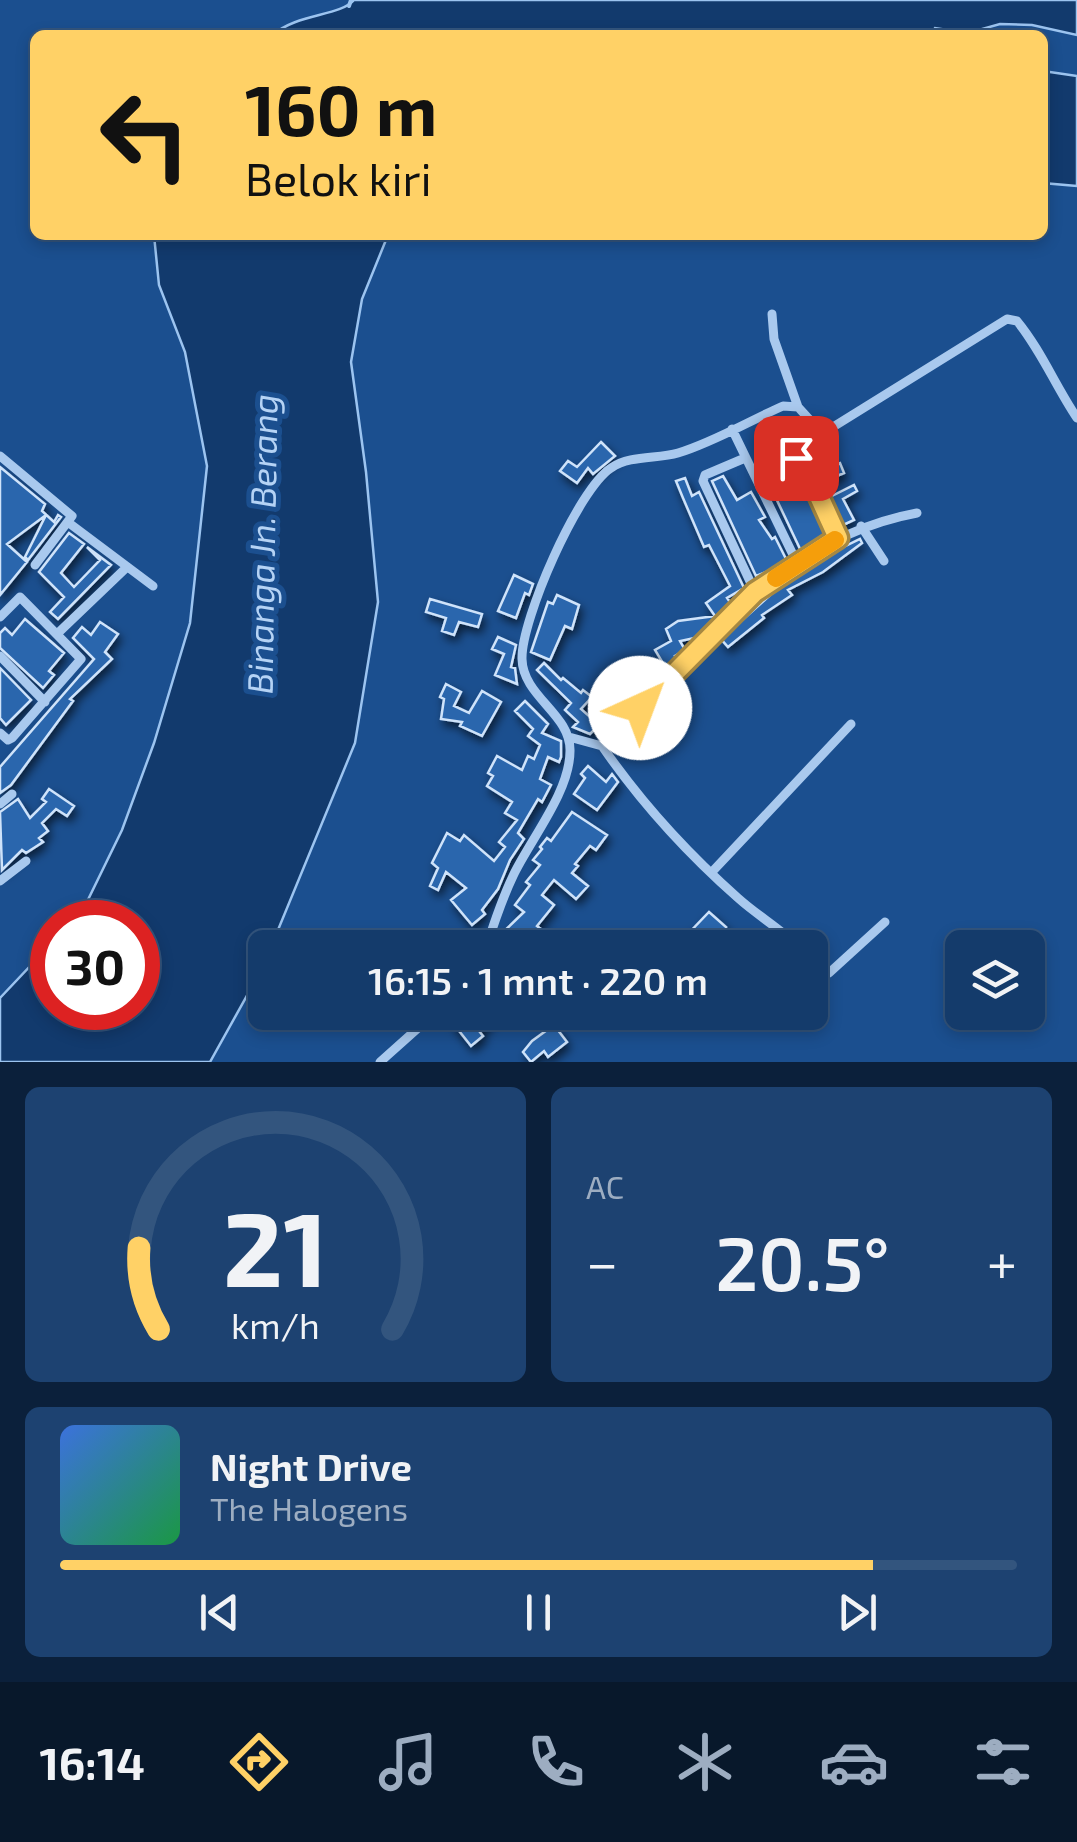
<!DOCTYPE html>
<html lang="id">
<head>
<meta charset="utf-8">
<style>
	:root { --surface:#143b6b; --page:#1d4271; --text:#f1f3f6; --muted:#9dadc1; --line:#33557e; --accent:#ffd166 }
	body { margin:0; font-family:"Exo 2",sans-serif; background:var(--page); color:var(--text); height:100vh; display:flex; flex-direction:column; font-size:38px; white-space:nowrap }
	* { box-sizing:border-box; margin:0 }
	p { font-size:32px; color:var(--muted) }
	.icon { flex:none; width:55px; height:55px; fill:none; stroke:currentColor; stroke-width:2; stroke-linecap:round; stroke-linejoin:round }
	.map { position:relative; height:1062px; overflow:hidden }
	.details { display:flex; flex-direction:column; gap:25px; padding:25px; background:#0b203b; flex:1 }
	.details>* { flex:none }
	.banner { position:absolute; left:30px; top:30px; width:1018px; height:210px; border-radius:15px; box-shadow:0 5px 15px #0003,0 0 0 2px var(--line); background:#ffd166; color:#111; overflow:hidden }
	.controls { position:absolute; left:945px; top:930px; display:grid; gap:20px }
	.controls a { display:grid; place-items:center; width:100px; height:100px; border-radius:15px; background:var(--surface); box-shadow:0 5px 15px #0003,0 0 0 2px var(--line); font-size:50px }
	.speed { position:absolute; left:30px; top:900px; display:flex; gap:20px; font-size:50px; font-weight:700; text-align:center }
	.speed>* { display:grid; place-content:center; width:130px; height:130px; border-radius:50%; background:var(--surface); box-shadow:0 5px 15px #0003,0 0 0 2px var(--line); line-height:1 }
	.speed .limit { border:15px solid #d22; background:#fff; color:#111 }
	.pin { position:absolute; display:grid; place-items:center; width:85px; height:85px; color:#fff; margin:-42px; border-radius:20px; box-shadow:0 5px 15px #0006 }
	.me { position:absolute; width:110px; margin:-55px; rotate:43deg; stroke-linejoin:round; filter:drop-shadow(0 0 8px #0008) }
	.turn { display:flex; align-items:center; gap:35px; height:210px; padding:0 50px; font-size:45px }
	.turn .icon { width:130px; height:130px; stroke-width:2.5 }
	.turn b { display:block; font-size:70px; line-height:85px }
	.big { font-size:75px; font-weight:600; line-height:1.1 }
	.details .card { flex:1; display:flex; flex-direction:column; justify-content:center; gap:15px; min-width:0; padding:0 35px; border-radius:15px; background:var(--page) }
	.details .dial { align-items:center; gap:0 }
	.dial svg { height:260px; overflow:visible; fill:none; stroke:var(--line); stroke-width:7; stroke-linecap:round; text-anchor:middle }
	.dial text { fill:var(--text); stroke:none }
	.song { display:flex; align-items:center; gap:30px }
	.cover { width:120px; height:120px; border-radius:15px; background:linear-gradient(135deg,hsl(220 70% 55%),hsl(140 70% 35%)) }
	.played { height:10px; border-radius:5px; background:linear-gradient(90deg,var(--accent) 85%,var(--line) 85%) }
	.keys { display:flex; justify-content:space-around; direction:ltr }
	.heat { display:flex; justify-content:space-between; align-items:center; font-size:55px; direction:ltr }
	.details .tiles { flex:1; display:grid; gap:25px; grid-template-columns:1fr 1fr }
	.card:last-child { grid-column:span 2 }
	.trip { position:absolute; left:248px; top:930px; width:580px; height:100px; border-radius:15px; background:var(--surface); box-shadow:0 5px 15px #0003,0 0 0 2px var(--line); font-weight:600; line-height:100px; text-align:center }
	.tabs { display:flex; height:160px; justify-content:space-around; align-items:center; background:#08182b; color:var(--muted) }
	.tabs .icon { width:70px; height:70px }
	.tabs .active { color:var(--accent) }
	.tabs b { font-size:45px; color:var(--text) }
	.map>svg:first-child { display:block }
</style>
</head>
<body>
<div class="map">
<svg width="1077" height="1062" viewBox="0 0 1077 1062">
	<defs>
		<filter id="shadow"><feDropShadow dx="3" dy="5.5" stdDeviation="5" flood-color="#0009"/></filter>
	</defs>
	<rect width="100%" height="100%" fill="#1b4f8f"/>
	<path fill="#123a6d" stroke="#9cc4f0" stroke-width="2.5" d="M354,0H1077V35L1032,25L1000,24L968,33L935,28L930,35H273C295,14 341,16 354,0Z
		M1043,71L1077,76V186L1043,183Z
		M154,235H388L362,299L351,362L366,472L378,602L355,743L271,947L265,948L264,965L210,1062H0V998L52,943V1008H138V922H72L82,912L122,830L154,743L190,623L207,466L185,352L159,285Z"/>
	<g fill="none" stroke-linecap="round" stroke-linejoin="round">
		<path stroke="#9cc4f0" stroke-width="4" d="M349,6L351,0"/>
	</g>
	<path fill="#2a66ad" stroke="#cfe3fa" stroke-width="2.5" filter="url(#shadow)" d="M601,442L615,456L593,474L588,468L577,483L560,471L568,461L577,467Z
		M822,451L830,467L840,463L844,473L821,483L808,457Z
		M0,467L45,504L42,511L54,522L58,515L61,517L28,560L25,557L46,515L7,544L27,562L0,595Z
		M792,467H795L827,535L801,551L767,479Z
		M723,476L737,500L751,492L765,517L759,520L772,539L775,537L787,561L774,569L756,576L712,481Z
		M685,478L692,496L699,492L744,588L727,598L732,605L699,637L680,641L685,650L675,656L677,659L667,670L655,650L671,641L666,629L678,621L715,616L706,603L730,586L709,545L704,547L683,498L676,481Z
		M854,485L857,491L843,499L854,520L841,526L828,498Z
		M69,533L84,544L61,573L74,587L100,560L87,547L111,565L58,619L50,612L64,597L39,572Z
		M860,539L862,543L823,572L788,590L792,595L762,615L764,618L728,647L721,639L786,581L823,557Z
		M514,575L533,584L529,595L525,593L516,618L498,611Z
		M557,595L579,605L572,629L565,626L550,660L531,652L548,602L553,604Z
		M430,599L482,614L478,627L459,622L454,635L442,631L446,618L426,612Z
		M25,619L64,653L49,671L54,675L43,688L0,648V633L5,628L12,635Z
		M100,622L118,634L105,652L112,659L70,699L73,701L11,785L0,793V767L94,659L73,638L82,627L91,635Z
		M498,637L516,645L511,667L515,668L517,684L495,675L504,654L492,649Z
		M544,663L561,680L563,678L581,693L583,690L592,697L581,709L599,725L590,734L573,727L578,722L565,710L571,703L537,670Z
		M0,668L31,700L6,725L0,718Z
		M446,684L461,692L454,706L469,713L482,691L501,702L482,736L460,726L462,722L441,719L444,699L440,697Z
		M525,701L548,724L542,733L561,741V757L559,762L548,757L540,779L551,785L542,802L538,799L518,833L524,839L510,860L498,889L482,910L485,914L472,925L451,900L466,888L446,872L438,890L430,886L438,868L432,863L447,833L460,841L464,835L494,861L505,847L499,842L517,820L505,813L512,802L487,786L493,776L488,773L497,756L522,770L528,756L534,759L540,745L528,736L533,729L515,711Z
		M588,766L606,782L612,774L618,782L597,810L574,794L585,778L581,774Z
		M49,789L74,806L67,816L56,809L42,823L48,831L39,838L43,842L26,853L22,850L2,870L0,812L18,799L30,818L46,802L42,799Z
		M572,812L607,835L596,850L590,846L575,864L578,866L572,873L588,886L576,899L554,880L542,895L554,905L537,926L542,930L535,938L528,932L513,948H497L498,937L524,912L515,905L530,885L526,882L540,865L533,860L542,849L540,847L547,838L551,841Z
		M709,912L726,927L708,948H697L686,936Z
		M464,1012H482L490,1021L479,1031L483,1036L471,1046L452,1022Z
		M554,1025L567,1042L548,1057L544,1051L531,1062L523,1052L532,1041Z"/>
	<g fill="none" stroke-linecap="round" stroke-linejoin="round">
		<path stroke="#a9c9ee" stroke-width="9" d="M772,314L774,339L798,407
			M732,429L797,563
			M0,456L72,516L35,565
			M745,458L705,475L703,481L755,592
			M756,476L790,459H800L838,538
			M69,523L153,586
			M861,526L884,561
			M0,617L20,597L81,659L12,738L8,740L0,733
			M57,634L127,567
			M0,656L45,702
			M569,737L602,746C702,655 775,539 917,513
			M602,746C642,804 686,852 738,898C758,916 781,929 800,948
			M0,804L12,794
			M711,873L851,724
			M0,881L26,861
			M486,948C494,923 502,899 513,876C530,840 570,792 570,751C571,714 523,697 522,659C521,620 578,489 611,468C630,455 657,459 678,453C714,442 749,421 783,406L798,407L819,430L833,427L1007,319L1017,321C1041,350 1056,387 1077,418
			M810,958L829,973L885,922
			M531,1012L533,1014
			M380,1062L436,1012"/>
	</g>
	<g fill="none" stroke-linecap="round" stroke-linejoin="round">
		<defs>
			<path id="route" d="M640,708L755,592L838,538L807,470L796,458"/>
		</defs>
		<use href="#route" stroke="#a68842" stroke-width="25"/>
		<use href="#route" stroke="#ffd166" stroke-width="18"/>
		<path stroke="#f59e0b" stroke-width="18" d="M776,578L835,540"/>
	</g>
	<g text-anchor="middle" dominant-baseline="central" stroke-width="10" stroke-linejoin="round" paint-order="stroke">
		<g font-size="35" font-style="italic" fill="#b5d3f5" stroke="#1b4f8f">
			<text transform="translate(261 544) rotate(-89)">Binanga Jn. Berang</text>
		</g>
	</g>
</svg>
<div class="controls">
<a><svg class="icon" aria-label="layers" viewBox="0 0 24 24"><path d="M12 4l9 5-9 5-9-5zM3 14l9 5 9-5"/></svg></a>
</div>
<div class="speed"><div class="limit">30</div></div>
<div class="pin" style="left:796px;top:458px;background:#d93025"><svg class="icon" aria-label="arrive" viewBox="0 0 24 24"><path d="M6 21V4h12l-3 4 3 4H6"/></svg></div>
<svg class="me" style="left:640px;top:708px" viewBox="-20 -20 40 40"><circle r="19" fill="#fff"/><path d="M0-13L10 11 0 6-10 11z" fill="#ffd166"/></svg>
<div class="trip">16:15 · 1 mnt · 220 m</div>
<div class="banner">
<div class="turn"><svg class="icon" aria-label="left" viewBox="0 0 24 24"><path d="M17 20v-9H6M10 6l-5 5 5 5"/></svg><div><b>160 m</b>Belok kiri</div></div>
</div>
</div>
<section class="details">
<div class="tiles">
<div class="card dial"><svg viewBox="0 0 100 80">
<path d="M14 69A42 42 0 1 1 86 69"/>
<path d="M14 69A42 42 0 0 1 8 44" stroke="#ffd166"/>
<text x="50" y="56" font-size="32" font-weight="700">21</text>
<text x="50" y="72" font-size="11">km/h</text>
</svg></div>
<div class="card"><p>AC</p>
<div class="heat"><a>−</a><b class="big">20.5°</b><a>+</a></div>
</div>
<div class="card">
<div class="song"><i class="cover"></i><div><b>Night Drive</b><p>The Halogens</p></div></div>
<div class="played"></div>
<div class="keys"><svg class="icon" aria-label="previous" viewBox="0 0 24 24"><path d="M18 5L8 12l10 7zM5 5v14"/></svg><svg class="icon" aria-label="pause" viewBox="0 0 24 24"><path d="M8 5v14M16 5v14"/></svg><svg class="icon" aria-label="next" viewBox="0 0 24 24"><path d="M6 5l10 7-10 7zM19 5v14"/></svg></div>
</div>
</div>
</section>
<nav class="tabs">
<b>16:14</b>
<svg class="icon active" aria-label="directions" viewBox="0 0 24 24"><path d="M12 3l9 9-9 9-9-9zM9 14v-3h6M13 9l2 2-2 2"/></svg>
<svg class="icon" aria-label="music" viewBox="0 0 24 24"><path d="M9 18V5l10-2v13"/><circle cx="6" cy="18" r="3"/><circle cx="16" cy="16" r="3"/></svg>
<svg class="icon" aria-label="phone" viewBox="0 0 24 24"><path d="M5 4h4l2 5-3 2q2 4 5 5l2-3 5 2v4C11 20 4 13 5 4z"/></svg>
<svg class="icon" aria-label="climate" viewBox="0 0 24 24"><path d="M12 3v18M4 7l16 10M4 17L20 7"/></svg>
<svg class="icon" aria-label="car" viewBox="0 0 24 24"><path d="M5 17H2v-5l4-1 3-4h7l3 4 3 1v5h-3M9 17h6M6 11h13"/><circle cx="7" cy="17" r="2"/><circle cx="17" cy="17" r="2"/></svg>
<svg class="icon" aria-label="filters" viewBox="0 0 24 24"><path d="M4 7h16M4 17h16"/><circle cx="9" cy="7" r="2"/><circle cx="15" cy="17" r="2"/></svg>
</nav>
</body>
</html>
